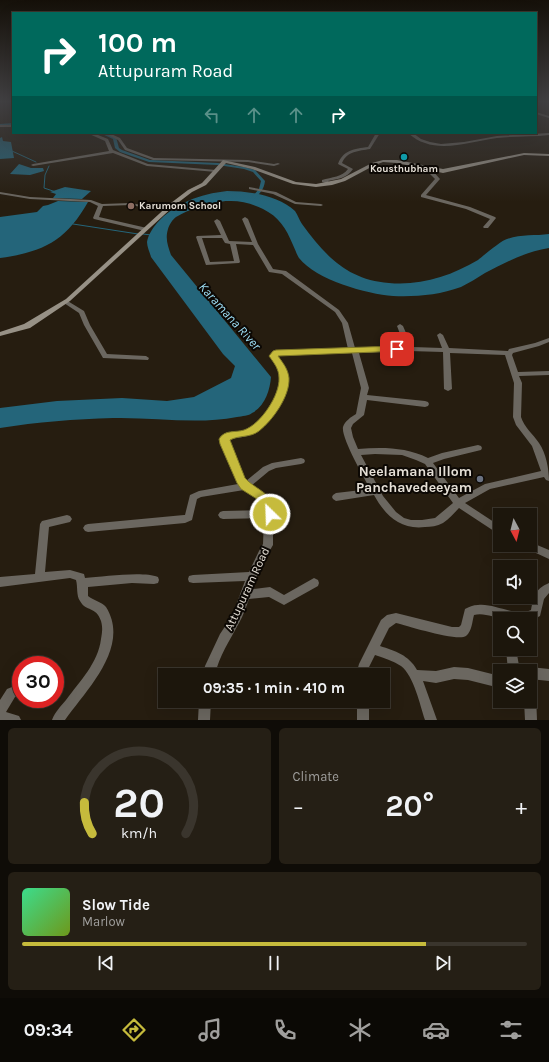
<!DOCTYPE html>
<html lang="en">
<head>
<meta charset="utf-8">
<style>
	:root { --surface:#1c160c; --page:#251f15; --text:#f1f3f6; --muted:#a09f9d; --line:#3a352d; --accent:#c6bb3c }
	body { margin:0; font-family:Karla,sans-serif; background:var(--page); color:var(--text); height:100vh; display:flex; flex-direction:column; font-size:15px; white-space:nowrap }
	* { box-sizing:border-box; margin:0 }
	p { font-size:13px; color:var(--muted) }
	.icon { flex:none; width:22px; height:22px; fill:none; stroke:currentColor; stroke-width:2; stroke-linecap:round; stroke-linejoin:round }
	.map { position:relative; height:720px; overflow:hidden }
	.sheet { display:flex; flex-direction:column; gap:8px; padding:8px; background:#0f0c07; flex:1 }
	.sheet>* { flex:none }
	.hud { position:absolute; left:12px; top:12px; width:525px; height:122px; border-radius:0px; box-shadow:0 4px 16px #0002,0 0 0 1px var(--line); background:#00695c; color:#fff; overflow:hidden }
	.needle { width:26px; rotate:173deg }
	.fabs { position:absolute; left:493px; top:508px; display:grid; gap:8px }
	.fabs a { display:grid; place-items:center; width:44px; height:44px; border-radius:0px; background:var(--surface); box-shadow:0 4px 16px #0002,0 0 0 1px var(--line); font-size:20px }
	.speed { position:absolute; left:12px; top:656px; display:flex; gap:8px; font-size:20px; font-weight:700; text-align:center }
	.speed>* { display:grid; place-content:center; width:52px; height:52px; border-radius:50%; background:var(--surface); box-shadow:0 4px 16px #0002,0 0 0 1px var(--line); line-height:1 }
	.speed .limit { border:6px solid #d22; background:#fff; color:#111 }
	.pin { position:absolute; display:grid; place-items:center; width:34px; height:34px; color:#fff; margin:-17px; border-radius:8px; box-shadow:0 2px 6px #0006 }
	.me { position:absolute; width:44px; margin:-22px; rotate:336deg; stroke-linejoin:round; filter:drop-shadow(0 0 3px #0008) }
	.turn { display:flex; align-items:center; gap:14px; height:84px; padding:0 20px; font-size:18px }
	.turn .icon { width:52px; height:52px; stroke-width:2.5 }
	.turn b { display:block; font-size:28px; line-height:34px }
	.lanes { display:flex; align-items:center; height:38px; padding:0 20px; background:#0003; justify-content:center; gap:20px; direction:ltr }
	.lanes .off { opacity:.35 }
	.big { font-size:30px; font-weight:700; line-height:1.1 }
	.sheet .widget { flex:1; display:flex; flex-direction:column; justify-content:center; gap:6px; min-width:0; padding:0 14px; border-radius:6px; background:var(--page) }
	.sheet .dial { align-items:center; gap:0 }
	.dial svg { height:104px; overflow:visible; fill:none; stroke:var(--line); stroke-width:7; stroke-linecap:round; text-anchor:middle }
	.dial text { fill:var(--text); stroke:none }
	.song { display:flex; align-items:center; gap:12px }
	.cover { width:48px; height:48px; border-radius:6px; background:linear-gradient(135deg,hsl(150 70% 55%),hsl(80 70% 35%)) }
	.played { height:4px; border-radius:2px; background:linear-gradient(90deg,var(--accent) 80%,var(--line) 80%) }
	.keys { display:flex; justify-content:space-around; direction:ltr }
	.heat { display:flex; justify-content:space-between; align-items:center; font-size:22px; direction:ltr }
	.sheet .tiles { flex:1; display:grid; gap:8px; grid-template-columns:1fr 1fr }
	.widget:last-child { grid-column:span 2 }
	.trip { position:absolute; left:158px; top:668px; width:232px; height:40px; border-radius:0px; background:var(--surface); box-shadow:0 4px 16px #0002,0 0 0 1px var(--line); font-weight:700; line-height:40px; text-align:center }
	.dock { display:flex; height:64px; justify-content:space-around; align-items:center; background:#0b0905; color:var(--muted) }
	.dock .icon { width:28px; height:28px }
	.dock .selected { color:var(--accent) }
	.dock b { font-size:18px; color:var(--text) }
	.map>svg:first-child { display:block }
</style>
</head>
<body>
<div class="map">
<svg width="549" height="720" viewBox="0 0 549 720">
	<rect width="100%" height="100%" fill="#261d10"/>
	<path fill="#24657a" d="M2,137L3,141L11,142L14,158L0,159V138Z
		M19,164L31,168H43L44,171L30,175L10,174Z
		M65,187L91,191L82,199L53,198L56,194L50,192Z
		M227,191C248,191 278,195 295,211C298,215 299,220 302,224C325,256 348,280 389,283C420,286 451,276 478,260C484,255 502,240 507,239C520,234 536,236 549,234V248C525,252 506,262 485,273C477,278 469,283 461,287C439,295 416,297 393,296C367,294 316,280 299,258C297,255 295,249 293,245C286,228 279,217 263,209C253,204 242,201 231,201C216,200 189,209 176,217C173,219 169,225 168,229C165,239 168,246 171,255L271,377C270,390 265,406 252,413C249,416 242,416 237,417C196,425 155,417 113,418C75,419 37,422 0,428V408L57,401L122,398L167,401L194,397L231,378L235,366L223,354L151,257C150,253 147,247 147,242C148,235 153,228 157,223C175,203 200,194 227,191Z
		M58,201L88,202C66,241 43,252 0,258V217L37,212L43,206L48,205Z"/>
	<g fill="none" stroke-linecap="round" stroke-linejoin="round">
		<path stroke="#24657a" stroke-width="1" d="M12,151L36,162
			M49,166L45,175L44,188L56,192
			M73,224L138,234
			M143,234L151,235"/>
		<path fill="#24657a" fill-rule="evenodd" d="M13,123V125L0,126V124Z
			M100,133H105L116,137L119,148L122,150L150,160L218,163L244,167L255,170L265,181C264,190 259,194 253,200H251V198L259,189L261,181L253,172L244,169L218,165L149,162L120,152L115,148L113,139Z"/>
		<path fill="#6b6760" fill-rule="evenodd" d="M536,112L549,116V118L536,114Z
			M0,125H13V127H0Z
			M87,133H93L108,139L113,150L148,164L216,170L218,171L216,172L147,166L113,153L33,166L31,165L33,164L109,151L105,141Z
			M104,133H109L120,138L127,148L154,158L248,160L274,164L278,163L280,164L274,166L248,162L153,160L125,150L118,140Z
			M376,133H380L370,149C359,151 347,151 342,163L353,169C347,178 338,179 328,181L330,183V184L322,182V180C332,177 342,177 348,169L338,164C343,150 354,149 368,147Z
			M408,133H413L421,139L430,142L441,144L464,142L497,136L549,133V135C532,137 514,136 497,138C467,142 433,156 408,133Z
			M427,169H431L440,179L426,195L470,207L495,217L496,218L488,228H484L483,227L490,219L466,209L421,197V195L435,179L427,171Z
			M249,187L276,192L296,202L321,204L323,205L321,206L295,204L273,194L249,189Z
			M0,192L30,197L91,200L102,204L131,203L166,210L168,211L166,212L131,205L103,206L99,217L147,228L148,229L145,231L94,219L93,218L98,206L90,202L30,199L0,194Z
			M245,217L248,219L258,244L273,269L286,271L339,310L348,323L355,348L405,347L397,326L400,324L403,326L412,347L442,348L437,335L440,333L443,335L449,348L508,351L509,349L535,343L549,338V342L539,346L513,353L512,355L518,372L549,371V375L519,376L522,383L521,417C524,427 533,434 539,443C546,453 549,469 549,481L546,480L544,477L490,489L465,503L500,526V535L459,508C454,513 449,519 443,523C437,526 431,527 425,527C400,530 385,515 374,495L336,501L333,499L332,497L333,495L336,493L370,489C364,477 341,438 343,427C345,421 351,417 356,414L361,388L352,353L278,355L277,356C280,360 284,364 286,369C294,393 272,423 252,434C245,438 236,437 228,440L244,478L246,481L263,467L272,463L301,458L304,459L305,461L304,463L301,464L276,468L269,471L251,486L267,495L273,505V545L266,557L257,576L253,589L270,587L284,595L314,578L318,580L319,583L318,586L284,605L269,597L249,599C246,607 243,616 239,623C230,640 219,656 215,675H203L205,666L220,634L232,616L245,581L193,583L189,582L188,579L189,576L193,575L249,572L259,551L263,544L264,518L223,519L220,518L218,515L220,512L223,511L264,510C265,499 252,495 244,490L201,497L197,499L192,520L185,523L88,532L85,531L83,528L85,525L88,524L184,515H185L190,495L199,491L238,484L221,444L220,439C226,431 238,434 246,431C266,422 286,391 278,369C277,364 272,360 270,356L274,351H276L348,349L342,323L335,312L282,274L269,272L253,245L236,244L240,262L239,263L206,265L196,237L197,236L221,235L214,221L217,219L220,221L229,241L252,242L242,219ZM202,238H222L225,243L230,244L234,261L210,262ZM409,351L443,352L444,389L448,391L452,389L450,353L505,355L514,383L513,417L516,425L532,446L541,471L485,484L459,498L433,463L444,459L481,450L482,448L481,446L478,445L442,453L428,458C406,447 382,447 358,449L353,437L351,428L353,424L364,415L367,400L425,407L428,406L429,404L428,402L425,401L367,395L369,388L359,353ZM375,454L402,455L416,460L425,464L453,503L435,518L422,520H411L404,518L396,512L383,496L361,455Z
			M66,300L84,311L90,325L107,354L146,356L149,358L148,360L103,358L84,325L79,313L64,303L63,302Z
			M67,515L70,516L72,519L70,522L49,527L45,572L70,570L84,574L85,578C103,577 142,571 158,577L159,580L158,583L154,584L132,583L88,587V596C93,600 102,602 106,607C131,647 86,690 65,720H52C55,712 61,706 66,700C80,681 98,663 101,639C102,633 103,628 101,621C96,606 86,612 80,601C76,595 78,587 76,580L70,578L0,587V577L35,574L40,524L42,521Z
			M530,542L549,550V559L525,548L523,545H530Z
			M549,583V593L544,599L540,616L530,621V619C522,619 513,620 505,619C494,618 484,612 474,615C472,622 472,631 466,636C458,642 408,626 396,623L389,628L380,646C395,651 409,655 417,670L436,671L454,667L468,668L500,676V688L468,680L454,679L436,683L423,681L437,720H425C420,705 414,676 401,666C393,661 384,658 375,655L368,669V675H356L359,664L381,620L387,615L396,613L452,627H459L461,625L465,609C469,607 473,605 478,605C495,603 514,617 531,610C534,596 535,589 549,583Z
			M506,649H516L520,671H508Z
			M35,656L39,658L41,662L39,665H27L31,658Z
			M530,667L549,669V681L530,679V671H525L526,669Z
			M21,679V694L15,697L6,712L19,716L21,720H0V700L7,689L12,687L17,681Z
			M530,689L534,691L536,695L537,720H525L524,701H530Z
			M199,701H211L210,720H198Z
			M357,701H369V720H357Z"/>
		<path fill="#979186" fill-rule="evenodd" d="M524,153L549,154V156L524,155L443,173L397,163L383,162L375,165L345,181L332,185L316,187L293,184L252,169L226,163L206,185L192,192L175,205L70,301L30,328L0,336V332L24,324L66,299L171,203L188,190L202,183L223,160L255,167L296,182L316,184L341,179L372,163L383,160H397L443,169Z"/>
	</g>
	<linearGradient id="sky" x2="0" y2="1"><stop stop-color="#151009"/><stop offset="0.5" stop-color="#414042"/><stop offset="1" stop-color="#414042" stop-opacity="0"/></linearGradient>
	<rect width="549" height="202" fill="url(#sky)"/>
	<path fill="#c6bb3c" stroke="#817a27" d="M397,346L402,349L400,351L278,356C283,363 288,369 289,378C290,396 273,420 259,431C250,438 239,435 230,440L245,478C254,489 283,498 274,517L270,519L265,517L263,506L260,501L241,489L237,483L220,444L219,439C225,429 235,433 244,430C261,424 280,395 279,378C279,369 274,363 269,356L273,351L276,350Z"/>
	<circle fill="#0f9aa8" stroke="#0c0804" stroke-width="1.5" cx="404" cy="157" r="4"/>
	<circle fill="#8d6e63" stroke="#0c0804" stroke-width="1.5" cx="131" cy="206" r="4"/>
	<circle fill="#6b7280" stroke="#0c0804" stroke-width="1.5" cx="480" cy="479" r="4"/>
	<g text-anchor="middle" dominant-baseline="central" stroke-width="4" stroke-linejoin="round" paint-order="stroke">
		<g font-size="10" font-weight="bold" fill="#e6e0d7" stroke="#0c0804">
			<text x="404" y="169">Kousthubham</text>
			<text x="139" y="206" text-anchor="start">Karumom School</text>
		</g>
		<g font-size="12" fill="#e6e0d7" stroke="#0c0804">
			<text transform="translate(247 589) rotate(-65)">Attupuram Road</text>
		</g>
		<g font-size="13" font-style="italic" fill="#9edff6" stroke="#0c0804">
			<text transform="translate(230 316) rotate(48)">Karamana River</text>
		</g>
		<g font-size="14" font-weight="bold" fill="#e6e0d7" stroke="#0c0804" text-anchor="end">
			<text x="472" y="471">Neelamana Illom<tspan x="472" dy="16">Panchavedeeyam</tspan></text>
		</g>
	</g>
</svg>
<div class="fabs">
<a><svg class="needle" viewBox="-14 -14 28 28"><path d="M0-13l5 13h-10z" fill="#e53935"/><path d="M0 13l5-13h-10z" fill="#a09f9d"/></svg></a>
<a><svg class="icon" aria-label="sound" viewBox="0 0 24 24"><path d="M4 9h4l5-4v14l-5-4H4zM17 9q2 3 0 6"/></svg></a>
<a><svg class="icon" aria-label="search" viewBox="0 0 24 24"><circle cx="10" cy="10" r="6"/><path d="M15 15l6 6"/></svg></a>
<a><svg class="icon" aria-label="layers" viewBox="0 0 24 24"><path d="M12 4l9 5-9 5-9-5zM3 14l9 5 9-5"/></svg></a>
</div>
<div class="speed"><div class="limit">30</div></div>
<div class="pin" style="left:397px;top:349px;background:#d93025"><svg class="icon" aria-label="arrive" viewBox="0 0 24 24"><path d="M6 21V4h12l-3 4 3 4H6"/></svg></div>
<svg class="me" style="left:270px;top:514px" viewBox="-20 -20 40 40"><circle r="17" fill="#c6bb3c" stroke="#fff" stroke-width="3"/><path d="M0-11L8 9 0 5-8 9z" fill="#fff"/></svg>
<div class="trip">09:35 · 1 min · 410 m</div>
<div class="hud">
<div class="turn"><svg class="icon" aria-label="right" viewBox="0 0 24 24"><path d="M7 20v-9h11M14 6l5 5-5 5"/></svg><div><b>100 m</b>Attupuram Road</div></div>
<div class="lanes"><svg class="icon off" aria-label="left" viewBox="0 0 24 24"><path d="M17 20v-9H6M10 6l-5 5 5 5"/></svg><svg class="icon off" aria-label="ahead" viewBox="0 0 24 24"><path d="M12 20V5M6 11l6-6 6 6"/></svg><svg class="icon off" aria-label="ahead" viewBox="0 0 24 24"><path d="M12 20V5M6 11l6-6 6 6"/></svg><svg class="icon" aria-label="right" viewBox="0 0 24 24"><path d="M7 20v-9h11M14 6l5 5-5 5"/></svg></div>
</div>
</div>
<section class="sheet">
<div class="tiles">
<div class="widget dial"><svg viewBox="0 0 100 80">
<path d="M14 69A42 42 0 1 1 86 69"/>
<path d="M14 69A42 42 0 0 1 8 45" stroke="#c6bb3c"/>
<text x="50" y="56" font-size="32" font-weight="700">20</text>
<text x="50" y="72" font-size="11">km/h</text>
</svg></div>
<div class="widget"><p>Climate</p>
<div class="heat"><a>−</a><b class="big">20°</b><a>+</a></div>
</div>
<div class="widget">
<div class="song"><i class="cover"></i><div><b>Slow Tide</b><p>Marlow</p></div></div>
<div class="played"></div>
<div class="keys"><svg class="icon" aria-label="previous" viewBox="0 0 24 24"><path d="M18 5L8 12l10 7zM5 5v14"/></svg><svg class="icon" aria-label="pause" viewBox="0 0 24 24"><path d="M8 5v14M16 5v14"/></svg><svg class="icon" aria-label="next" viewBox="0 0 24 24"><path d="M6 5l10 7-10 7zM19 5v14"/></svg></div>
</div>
</div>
</section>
<nav class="dock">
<b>09:34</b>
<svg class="icon selected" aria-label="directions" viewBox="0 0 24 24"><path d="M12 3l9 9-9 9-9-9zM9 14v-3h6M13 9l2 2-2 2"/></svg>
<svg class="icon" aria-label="music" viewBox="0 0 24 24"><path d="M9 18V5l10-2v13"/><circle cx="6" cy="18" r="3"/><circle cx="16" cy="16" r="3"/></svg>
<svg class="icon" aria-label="phone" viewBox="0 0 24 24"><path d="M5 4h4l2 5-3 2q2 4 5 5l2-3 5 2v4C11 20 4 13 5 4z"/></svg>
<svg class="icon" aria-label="climate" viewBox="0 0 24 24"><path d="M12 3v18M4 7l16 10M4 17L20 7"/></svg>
<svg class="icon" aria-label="car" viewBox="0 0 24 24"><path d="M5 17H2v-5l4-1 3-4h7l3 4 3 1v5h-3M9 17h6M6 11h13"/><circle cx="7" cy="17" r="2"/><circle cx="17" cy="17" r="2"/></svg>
<svg class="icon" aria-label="filters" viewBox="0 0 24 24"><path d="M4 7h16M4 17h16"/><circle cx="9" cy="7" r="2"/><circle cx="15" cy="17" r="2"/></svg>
</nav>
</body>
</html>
